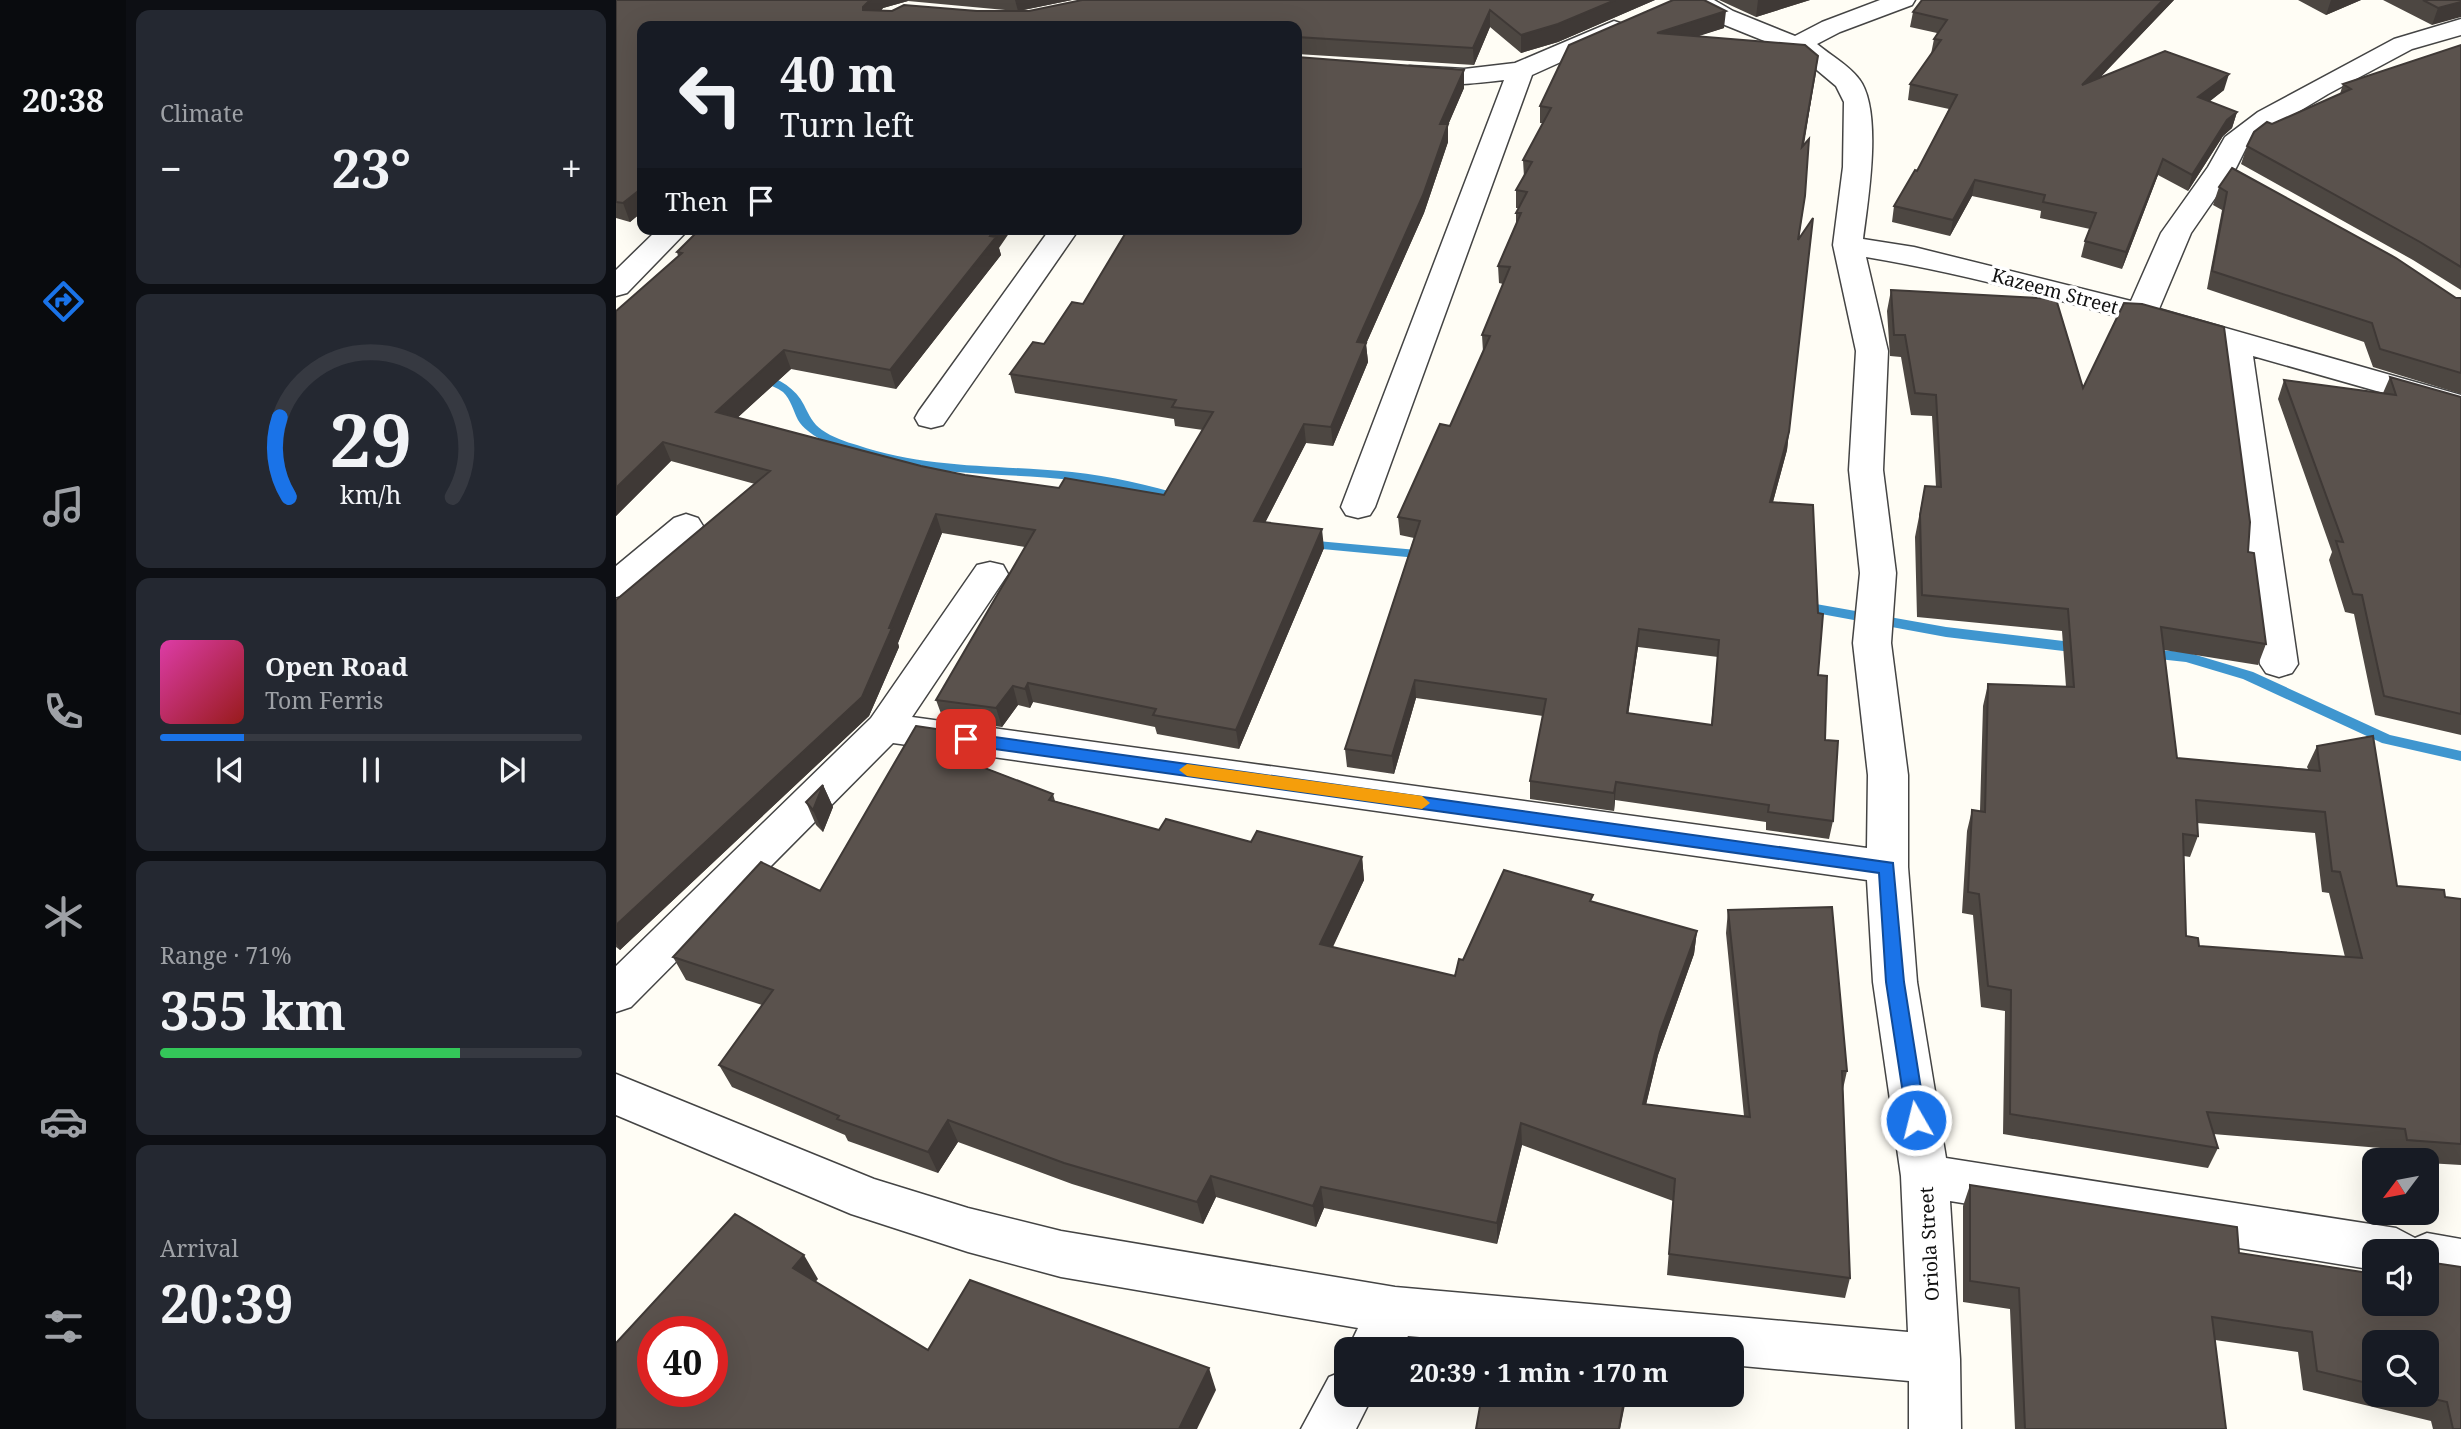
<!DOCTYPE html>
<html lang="en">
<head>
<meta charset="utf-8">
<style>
	:root { --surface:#171b24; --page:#242831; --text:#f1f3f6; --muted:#9ea1a6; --line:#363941; --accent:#1a73e8 }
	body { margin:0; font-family:"Noto Serif",serif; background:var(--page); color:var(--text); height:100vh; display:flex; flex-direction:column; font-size:26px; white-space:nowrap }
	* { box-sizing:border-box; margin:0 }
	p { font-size:23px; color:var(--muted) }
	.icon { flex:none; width:38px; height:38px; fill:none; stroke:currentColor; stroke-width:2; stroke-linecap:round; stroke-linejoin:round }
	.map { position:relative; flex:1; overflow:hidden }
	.panel { display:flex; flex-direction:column; gap:10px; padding:10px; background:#0d0f14; width:490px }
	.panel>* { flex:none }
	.banner { position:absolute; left:21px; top:21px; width:665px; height:214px; border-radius:14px; box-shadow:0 7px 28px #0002; background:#171b24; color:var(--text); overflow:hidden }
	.needle { width:46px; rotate:238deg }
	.tools { position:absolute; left:1746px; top:1148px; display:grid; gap:14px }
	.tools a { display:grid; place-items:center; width:77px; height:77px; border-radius:14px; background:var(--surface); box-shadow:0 7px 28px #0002; font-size:35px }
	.speed { position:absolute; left:21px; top:1316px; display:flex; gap:14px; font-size:35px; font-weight:700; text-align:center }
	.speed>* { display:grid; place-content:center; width:91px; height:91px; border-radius:50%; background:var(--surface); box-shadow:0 7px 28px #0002; line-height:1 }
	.speed .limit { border:10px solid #d22; background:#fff; color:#111 }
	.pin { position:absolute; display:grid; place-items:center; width:60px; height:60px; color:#fff; margin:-30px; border-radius:14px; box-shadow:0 4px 10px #0006 }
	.me { position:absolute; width:77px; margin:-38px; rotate:352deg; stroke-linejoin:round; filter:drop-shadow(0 0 5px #0008) }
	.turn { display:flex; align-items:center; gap:24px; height:147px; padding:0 28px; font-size:32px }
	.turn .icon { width:91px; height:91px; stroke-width:2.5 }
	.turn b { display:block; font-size:49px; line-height:60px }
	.then { display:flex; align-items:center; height:66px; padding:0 28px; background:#0003; gap:14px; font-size:26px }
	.big { font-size:52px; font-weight:700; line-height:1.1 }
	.panel .widget { flex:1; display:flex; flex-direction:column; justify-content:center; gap:10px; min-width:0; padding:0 24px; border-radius:14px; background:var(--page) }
	.panel .dial { align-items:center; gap:0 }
	.dial svg { height:182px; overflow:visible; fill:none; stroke:var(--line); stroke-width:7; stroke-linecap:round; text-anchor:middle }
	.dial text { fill:var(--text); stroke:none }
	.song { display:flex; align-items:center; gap:21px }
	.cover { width:84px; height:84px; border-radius:10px; background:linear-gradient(135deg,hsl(320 70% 55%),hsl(0 70% 35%)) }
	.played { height:7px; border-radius:4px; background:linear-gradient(90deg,var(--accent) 20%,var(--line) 20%) }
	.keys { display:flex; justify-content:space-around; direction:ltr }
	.heat { display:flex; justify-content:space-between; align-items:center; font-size:38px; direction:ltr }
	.charge { height:10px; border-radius:5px; background:linear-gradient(90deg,#34c759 71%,var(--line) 0) }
	.trip { position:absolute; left:718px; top:1337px; width:410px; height:70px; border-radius:14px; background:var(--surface); box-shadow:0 7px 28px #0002; font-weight:700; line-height:70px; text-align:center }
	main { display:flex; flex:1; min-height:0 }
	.menu { display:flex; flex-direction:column; width:126px; justify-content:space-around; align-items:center; background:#090b0e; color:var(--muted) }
	.menu .icon { width:49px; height:49px }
	.menu .on { color:var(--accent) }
	.menu b { font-size:32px; color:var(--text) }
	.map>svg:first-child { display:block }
</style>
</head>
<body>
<main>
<nav class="menu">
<b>20:38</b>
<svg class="icon on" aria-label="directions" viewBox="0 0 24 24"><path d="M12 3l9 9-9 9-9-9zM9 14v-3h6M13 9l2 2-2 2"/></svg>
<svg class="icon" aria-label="music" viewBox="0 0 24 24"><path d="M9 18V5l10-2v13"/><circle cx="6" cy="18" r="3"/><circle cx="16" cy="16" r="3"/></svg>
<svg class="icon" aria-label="phone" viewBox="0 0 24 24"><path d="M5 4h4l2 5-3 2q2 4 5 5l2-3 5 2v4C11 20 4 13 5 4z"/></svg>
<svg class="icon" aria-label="climate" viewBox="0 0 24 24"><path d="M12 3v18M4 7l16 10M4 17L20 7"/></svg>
<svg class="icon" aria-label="car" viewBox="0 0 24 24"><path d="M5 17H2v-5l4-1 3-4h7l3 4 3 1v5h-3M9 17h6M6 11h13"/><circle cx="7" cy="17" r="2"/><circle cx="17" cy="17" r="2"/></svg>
<svg class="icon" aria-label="filters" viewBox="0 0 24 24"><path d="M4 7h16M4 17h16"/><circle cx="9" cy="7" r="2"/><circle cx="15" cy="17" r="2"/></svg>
</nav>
<section class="panel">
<div class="widget"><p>Climate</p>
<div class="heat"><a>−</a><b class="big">23°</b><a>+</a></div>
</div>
<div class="widget dial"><svg viewBox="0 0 100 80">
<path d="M14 69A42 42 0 1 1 86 69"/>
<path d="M14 69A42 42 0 0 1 10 34" stroke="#1a73e8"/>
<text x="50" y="56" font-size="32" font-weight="700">29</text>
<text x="50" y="72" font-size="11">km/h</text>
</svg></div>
<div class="widget">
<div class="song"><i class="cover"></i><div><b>Open Road</b><p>Tom Ferris</p></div></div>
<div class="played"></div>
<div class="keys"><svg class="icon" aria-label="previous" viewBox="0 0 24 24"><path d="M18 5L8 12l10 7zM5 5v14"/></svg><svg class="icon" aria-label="pause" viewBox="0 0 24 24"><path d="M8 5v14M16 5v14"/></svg><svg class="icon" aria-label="next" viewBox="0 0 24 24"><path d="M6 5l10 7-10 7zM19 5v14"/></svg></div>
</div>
<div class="widget"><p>Range · 71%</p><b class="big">355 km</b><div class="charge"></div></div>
<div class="widget"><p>Arrival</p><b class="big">20:39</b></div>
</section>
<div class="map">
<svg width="1845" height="1429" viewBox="0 0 1845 1429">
	<rect width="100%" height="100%" fill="#fffdf5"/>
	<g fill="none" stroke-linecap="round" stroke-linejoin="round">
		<path fill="#3f96cf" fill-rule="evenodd" d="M142,372C161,378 179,387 188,405C193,415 197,424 206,430C216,437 230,442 241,445C310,469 384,465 456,472C495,476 533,485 570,496L572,499L566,503C530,493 494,484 457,480C381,472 304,477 231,450C214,444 192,436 182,420C177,410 175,400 167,392C159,386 147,383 138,379L136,376Z
			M690,540L812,551L818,555L812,559L685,547L684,544L685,541Z
			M1183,601L1330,627L1464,643L1471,648L1464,653L1330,637L1178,609L1176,606L1178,603Z
			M1529,649L1570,652L1637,672L1774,735L1845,751V761L1766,743L1627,679L1570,662L1524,657L1522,654Z"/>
		<defs>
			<path id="minor" d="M1068,0H1098L1117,11L1179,36L1206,22L1264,0H1299L1296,5L1224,32L1201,44C1214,55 1233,65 1243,79C1267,110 1252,200 1247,239L1298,247L1515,301L1545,233L1592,167L1609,137L1642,112L1778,39L1845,19V35L1796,49L1712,94L1662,124L1630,148L1620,168L1575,233L1543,309L1845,395V415L1637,356L1682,664L1676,673L1663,677L1650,673L1644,664L1604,346C1487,312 1370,277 1250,257L1272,351L1267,470L1280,573L1275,643L1292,775V867L1301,982L1330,1158L1780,1228L1799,1238L1811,1233L1845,1239V1285L1811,1279V1251H1759V1270L1334,1201L1344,1359L1345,1429H1293V1381L1115,1365V1349H941L792,1336L784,1349H732L742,1328L445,1277L352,1252L235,1214L0,1115V1074L258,1179L352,1208L445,1231L779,1287L1292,1332L1285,1176L1257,982L1251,880L277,743L15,1007L0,1012V966L255,718L361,565L374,562L387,565L392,574L296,717L1251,848L1252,775L1237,643L1244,573L1233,470L1240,351L1217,245L1227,167L1228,102L1220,86L1183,55L1099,21L1071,5Z
				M998,21L1007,24L1011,29L1007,34L916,75L759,507L754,515L742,518L730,515L725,507L888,80C854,84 818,88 785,80L781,74L785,68L794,66L848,69L899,63Z
				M42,229H73L11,293L0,296V270Z
				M434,229H463L327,425L315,428L303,425L299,418L303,411Z
				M70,514L82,518L87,526L82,534L13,594L0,597V566L58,518Z
				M730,1370V1395H757L740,1429H685L713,1377Z"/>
		</defs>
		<use href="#minor" stroke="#444" stroke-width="3"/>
		<use href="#minor" fill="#fff" fill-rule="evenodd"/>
	</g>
	<path fill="#4d4742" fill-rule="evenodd" d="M0,0H456L403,11H413L465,0H1039L942,42L905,53L874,27L858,65L681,54V26H26V212L14,222L0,218ZM292,1L400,11H265L267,8Z
		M1057,0L1108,28L1081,36L1202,56L1188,145L1189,196L1183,238L1173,432L1171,450L1157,502L1202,675L1217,821L1213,839L1150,830V822L999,800L998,811L914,799V781L927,716L800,698L778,774L731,767L729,749L798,538L784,535L782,517L834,426L867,352L866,335L887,284L883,283L882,266L900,224V213L903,208H900V190L908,177L907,160L927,123H924V106ZM1022,647L1102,657L1095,725L1012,713Z
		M1103,0H1194L1140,17Z
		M1306,0H1558L1484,77L1608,90L1593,102L1621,112L1616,128L1607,136L1572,191L1542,175L1506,269L1465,257L1469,241L1474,229L1424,218L1425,211L1356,196L1334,236L1276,222L1278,206L1301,171L1333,109L1292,100L1294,84L1315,54L1318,39L1321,33L1294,27L1297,12Z
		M1682,0H1745L1710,15Z
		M1767,0H1845L1816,25Z
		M1845,45V290L1797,260L1625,164L1631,146L1656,124L1724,94L1727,84Z
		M848,70V88L832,125V142L808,213L750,344L752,362L717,446L690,443L649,523L708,548L623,749L541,734L539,727L417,702L414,708L402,705L386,727L327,719L320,700L409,547L326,533L282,643L283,647L253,716L4,950L0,947V600L139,484L55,461L0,516V311L62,256L61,252L383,248L385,255L280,389L175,369L121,418L305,466L349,475L443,488L548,495L587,430L559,426L558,419L399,393L394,374L428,344L467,304Z
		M1603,187L1840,298H1845V394L1757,367L1748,342L1591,289L1606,210L1597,205Z
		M1275,290L1467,388L1632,552L1650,644L1642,665L1548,650L1561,758L1692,769L1691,767L1701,746L1781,886L1829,897L1845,899V1165L1811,1163V1160H1778L1776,1149L1597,1134L1602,1148L1592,1168L1387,1134L1389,1011L1365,1007L1357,915L1346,913L1351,831L1356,810L1364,811L1367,706L1372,684L1450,687L1446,631L1301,617L1299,537L1309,486L1320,487L1316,416L1295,415L1285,357L1274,356L1271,311ZM1581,823L1699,833L1706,892L1713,893L1729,957L1583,946L1570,936L1568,856L1574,857L1582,836Z
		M1774,377L1845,397V735L1759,715L1738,614L1729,612L1713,560L1716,552L1662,399L1668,380L1767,393Z
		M362,758L357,763L437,794L439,801L543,830L746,857L748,880L717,947L839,976L847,960L977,902L1081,931L1078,954L1042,1055L1030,1104L1128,1116L1110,933L1112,910L1231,1071L1227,1089L1234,1278L1229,1298L1051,1275L1057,1201L906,1145L881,1244L708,1208L700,1227L600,1197L587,1224L456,1184L342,1142L322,1173L232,1141L229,1135L116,1087L103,1065L146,1005L70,980L57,957L204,891Z
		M207,785L217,807L207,832L200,825L190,802Z
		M1354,1185L1623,1253L1811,1304L1845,1429H1817L1815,1421L1687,1390L1682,1352L1599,1340L1610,1429H1399L1394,1309L1347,1302V1206ZM1759,1342L1811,1395H1759Z"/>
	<path fill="#3f3936" d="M254,0H292V1L267,8L252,24L247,10V7Z
		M399,0H456L402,11Z
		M999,0H1039L942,42L905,53V35Z
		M1142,0H1194L1140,17Z
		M1547,0H1558L1462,101L1466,85Z
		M1715,0H1745L1710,15Z
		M1845,2V17L1816,25L1822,8Z
		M874,10V27L858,65L857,48Z
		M1110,11L1108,28L1040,50L1041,33Z
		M1202,56L1200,73L1184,164L1186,147Z
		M848,70V88L832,125V142L808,213L750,344L752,362L717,446L715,427L741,342L824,124Z
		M1613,74L1608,90L1578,113L1582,97Z
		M1621,112L1616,128L1607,136L1572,191L1576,175L1611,120Z
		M1547,159L1542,175L1506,269L1510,252Z
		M1359,180L1356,196L1334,236L1337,220Z
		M26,188V212L14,222L7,203Z
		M379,229H396L383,248L385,255L280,389L274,370Z
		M168,350L175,369L107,431L100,412Z
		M688,424L690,443L640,540L638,521Z
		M1173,432L1171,450L1152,520L1154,502Z
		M47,442L55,461L0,516V488Z
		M320,514L326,533L282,643L283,647L253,716L4,950L0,943V925L273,628Z
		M706,529L708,548L623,749L620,730Z
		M1023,629L1022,647L1010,730L1011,713Z
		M799,680L800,698L778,774L776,756Z
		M412,683L417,702L414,708L409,689Z
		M397,686L402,705L386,727L380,708Z
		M354,734L362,758L345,779L337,756Z
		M1000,782L999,800L998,811V793Z
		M207,785L217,807L207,832L197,810Z
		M746,857L748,880L707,967L704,944Z
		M1081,931L1078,954L1042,1055L1025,1126L1027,1104L1044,1032Z
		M332,1120L342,1142L322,1173L312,1152Z
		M905,1123L906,1145L881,1244V1223Z
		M595,1176L600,1197L587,1224L581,1202Z
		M705,1187L708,1208L700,1227L697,1206Z
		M188,1255L202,1279L192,1291L177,1268Z
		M593,1368L600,1390L581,1429H563Z
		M1009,1395H1011L1004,1429H1003Z"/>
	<path fill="#5a524d" stroke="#3f3936" stroke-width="2" fill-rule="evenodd" d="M0,0H254L247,7V10L276,11L288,5L361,11H413L466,0H999L942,24L905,35L874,10L857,48L681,37V26H26V188L7,203L0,202Z
		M1057,0H1088L1110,11L1041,33L1189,45L1202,56L1186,147L1193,139L1189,196L1182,240L1197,218L1173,432L1154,502L1197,505L1202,613L1207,614L1202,675L1211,676L1209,740L1222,741L1217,821L1152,812L1153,805L1000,782L998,793L914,781L930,699L799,680L776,756L729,749L804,521L782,517L824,424L834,426L874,336L866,335L894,267L882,266L905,213H900L911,192L900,190L916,162L907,160L935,108L924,106L953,45ZM1023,629L1103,640L1096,725L1011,713Z
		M1306,0H1547L1466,85L1549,51L1613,74L1582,97L1621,112L1611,120L1576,175L1547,159L1510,252L1469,241L1480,213L1427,202L1429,195L1359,180L1337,220L1278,206L1299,170L1301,171L1341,95L1294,84L1325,40L1318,39L1331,20L1297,12Z
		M1807,0H1845V2L1822,8Z
		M1845,45V267L1804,242L1631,146L1638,132L1651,122L1656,124L1735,89L1727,84Z
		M681,57L848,70L824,124H832L807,195L741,342L750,343L715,427L688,424L638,521L706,529L620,730L537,715L540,709L412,683L409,689L397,686L380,708L320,700L419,530L320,514L273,628H276L246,697L0,925V600L154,471L47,442L0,488V311L66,253L61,252L84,229H379L374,236L380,237L274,370L168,350L100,412L305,466L349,475L443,488L449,478L548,495L597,412L556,407L560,400L394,374L417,342L428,344L456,302L467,304L512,229H681Z
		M1616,168L1780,258L1840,298H1845V373L1764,349L1756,323L1596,271L1611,192L1603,187Z
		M1275,290L1440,299L1467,388L1508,303L1526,304L1608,327L1634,522L1632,552L1638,553L1650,644L1545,627L1561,758L1704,771L1701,746L1757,736L1781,886L1828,890L1829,897L1845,899V1144L1791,1140L1789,1129L1591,1112L1602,1148L1394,1114L1395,990L1372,986L1363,894L1352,892L1356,810L1369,812L1372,684L1458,687L1452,609L1306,595L1304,515L1309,486L1325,487L1320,395L1299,393L1289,335H1278ZM1580,800L1709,812L1716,871L1724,872L1746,958L1583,946L1582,938L1570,936L1567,834L1582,836Z
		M1774,377L1845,397V714L1768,696L1746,595L1737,594L1720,541L1727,542L1668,380L1780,395Z
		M300,726L354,734L337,756L437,794L433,800L543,830L550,819L635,842L641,831L746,857L704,944L839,976L843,959L847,960L888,870L977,895L974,901L1081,931L1044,1032L1027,1104L1134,1117L1112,910L1216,907L1231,1071H1226L1234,1278L1053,1254L1059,1179L905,1123L881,1223L705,1187L697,1206L595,1176L581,1202L448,1163L332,1120L312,1152L221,1119L223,1116L103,1065L157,990L57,957L145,862L204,891Z
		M207,785L197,810L190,802Z
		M1354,1185L1621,1227L1623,1253L1759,1274V1304H1811V1262L1845,1267V1429H1837L1831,1402L1801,1395H1811V1342H1759V1385L1701,1371L1696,1332L1596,1317L1610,1429H1409L1403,1288L1354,1281Z
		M119,1214L188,1255L177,1268L312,1350L354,1280L593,1368L563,1429H0V1343ZM37,1332H96V1391H37Z
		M866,1395H1009L1003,1429H860Z"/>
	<path fill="#1a73e8" stroke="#114b97" stroke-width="2" d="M350,733L1277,863L1288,982L1310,1120L1307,1126L1300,1129L1293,1126L1291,1120L1270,982L1263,873L350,745L342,739Z"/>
	<path fill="#f59e0b" d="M571,764L806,796L814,803L806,809L571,776L563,770Z"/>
	<g text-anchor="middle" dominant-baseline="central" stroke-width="7" stroke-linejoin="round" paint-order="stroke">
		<g font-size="19" fill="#111" stroke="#fff">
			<text transform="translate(1439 291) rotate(15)">Kazeem Street</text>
			<text transform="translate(1313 1244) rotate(-93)">Oriola Street</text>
		</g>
	</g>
</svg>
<div class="tools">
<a><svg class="needle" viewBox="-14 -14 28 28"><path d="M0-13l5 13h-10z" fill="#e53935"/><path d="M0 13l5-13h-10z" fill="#9ea1a6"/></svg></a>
<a><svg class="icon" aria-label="sound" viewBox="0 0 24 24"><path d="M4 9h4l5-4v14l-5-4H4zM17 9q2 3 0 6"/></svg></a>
<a><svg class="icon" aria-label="search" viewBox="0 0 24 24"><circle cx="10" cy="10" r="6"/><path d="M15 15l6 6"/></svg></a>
</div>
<div class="speed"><div class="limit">40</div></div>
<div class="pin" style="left:350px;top:739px;background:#d93025"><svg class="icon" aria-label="arrive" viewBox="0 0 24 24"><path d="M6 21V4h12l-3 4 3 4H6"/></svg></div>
<svg class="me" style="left:1300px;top:1120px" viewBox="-20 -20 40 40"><circle r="17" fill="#1a73e8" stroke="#fff" stroke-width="3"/><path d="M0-11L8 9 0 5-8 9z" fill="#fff"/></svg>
<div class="trip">20:39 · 1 min · 170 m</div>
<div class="banner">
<div class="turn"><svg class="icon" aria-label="left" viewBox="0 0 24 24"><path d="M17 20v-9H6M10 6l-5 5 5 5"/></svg><div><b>40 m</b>Turn left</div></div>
<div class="then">Then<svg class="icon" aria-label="arrive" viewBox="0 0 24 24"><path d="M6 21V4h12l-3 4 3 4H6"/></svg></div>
</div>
</div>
</main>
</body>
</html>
